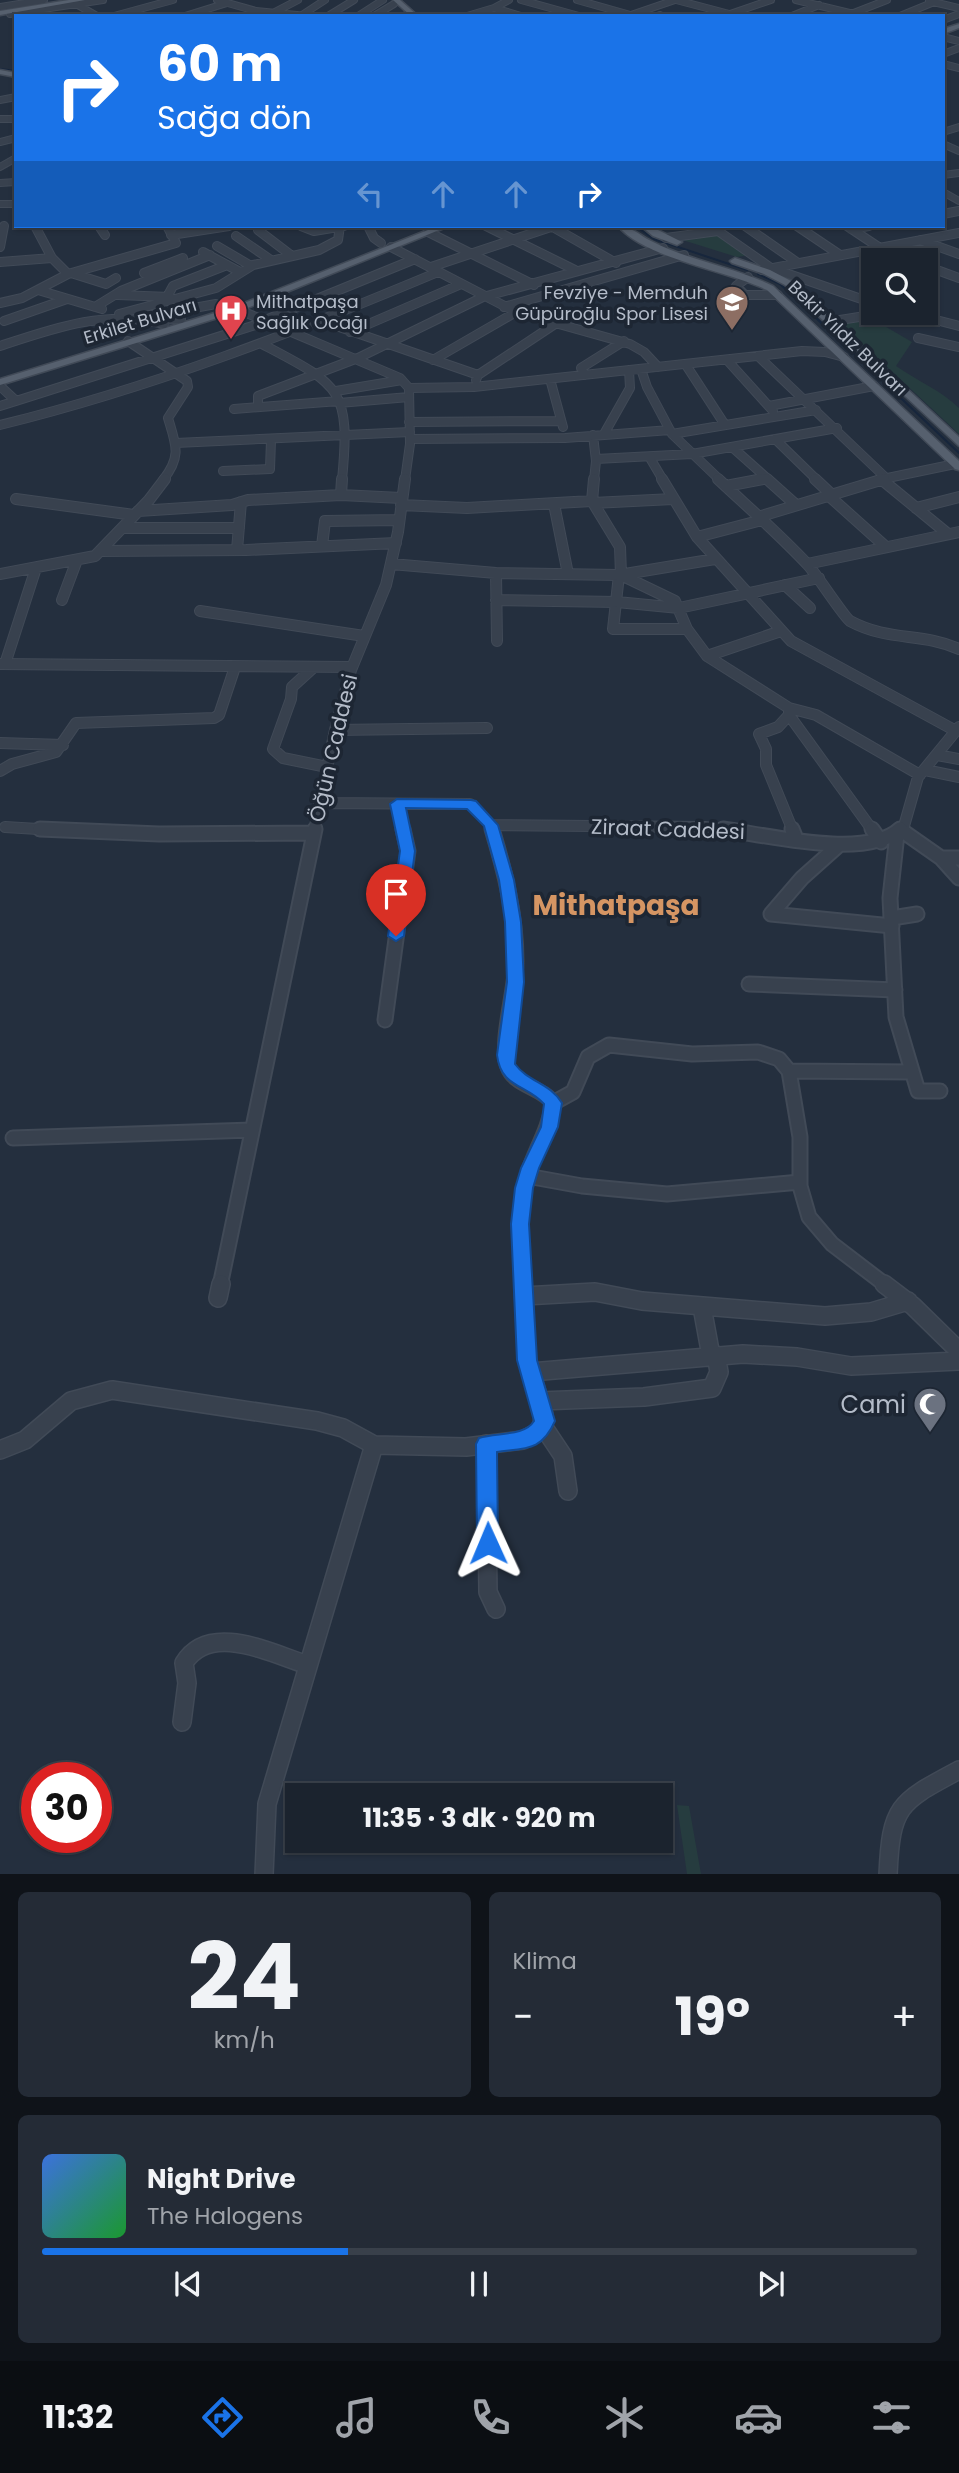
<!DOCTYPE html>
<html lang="tr">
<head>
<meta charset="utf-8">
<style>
	:root { --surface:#1b232e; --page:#242b36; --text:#f1f3f6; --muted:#a0a4aa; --line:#39404a; --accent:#1a73e8 }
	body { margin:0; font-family:Poppins,sans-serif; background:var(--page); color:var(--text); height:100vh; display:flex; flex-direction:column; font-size:26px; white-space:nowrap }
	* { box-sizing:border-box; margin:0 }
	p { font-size:23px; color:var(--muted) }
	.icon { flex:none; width:38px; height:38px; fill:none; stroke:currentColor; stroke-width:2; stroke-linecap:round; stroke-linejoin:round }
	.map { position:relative; height:1874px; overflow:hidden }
	.drawer { display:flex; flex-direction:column; gap:18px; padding:18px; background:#0f1319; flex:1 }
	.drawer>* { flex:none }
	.banner { position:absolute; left:14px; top:14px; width:931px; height:214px; border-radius:0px; box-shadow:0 2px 5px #0004,0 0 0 2px var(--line); background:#1a73e8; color:#fff; overflow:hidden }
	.tools { position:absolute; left:861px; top:248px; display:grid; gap:14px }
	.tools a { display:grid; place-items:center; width:77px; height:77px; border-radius:0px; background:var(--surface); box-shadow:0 2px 5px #0004,0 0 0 2px var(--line); font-size:35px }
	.speed { position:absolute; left:21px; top:1762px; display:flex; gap:14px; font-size:35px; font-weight:700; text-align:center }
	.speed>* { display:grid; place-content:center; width:91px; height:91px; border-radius:50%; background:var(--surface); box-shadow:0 2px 5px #0004,0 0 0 2px var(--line); line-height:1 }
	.speed .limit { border:10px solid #d22; background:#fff; color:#111 }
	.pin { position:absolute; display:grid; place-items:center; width:60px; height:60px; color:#fff; margin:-72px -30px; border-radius:50% 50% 50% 0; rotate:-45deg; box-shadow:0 0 7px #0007 }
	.pin .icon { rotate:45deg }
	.me { position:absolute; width:77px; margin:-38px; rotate:359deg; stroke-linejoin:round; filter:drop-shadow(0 0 5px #0008) }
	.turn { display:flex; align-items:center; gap:24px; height:147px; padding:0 28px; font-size:32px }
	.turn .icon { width:91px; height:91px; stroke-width:2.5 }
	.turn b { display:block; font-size:49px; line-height:60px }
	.lanes { display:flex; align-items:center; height:66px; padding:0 28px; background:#0003; justify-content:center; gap:35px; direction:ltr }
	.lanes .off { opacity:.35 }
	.big { font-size:52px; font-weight:700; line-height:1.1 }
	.drawer .widget { flex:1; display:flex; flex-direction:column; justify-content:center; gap:10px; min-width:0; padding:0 24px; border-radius:10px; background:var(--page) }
	.drawer .dial { align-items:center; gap:0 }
	.dial b { font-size:91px; line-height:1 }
	.song { display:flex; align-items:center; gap:21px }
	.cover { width:84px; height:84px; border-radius:10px; background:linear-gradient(135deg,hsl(220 70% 55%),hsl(130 70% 35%)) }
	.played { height:7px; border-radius:4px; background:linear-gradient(90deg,var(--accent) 35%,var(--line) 35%) }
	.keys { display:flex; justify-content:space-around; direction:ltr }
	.heat { display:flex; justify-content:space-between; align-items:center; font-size:38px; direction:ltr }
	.drawer .tiles { flex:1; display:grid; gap:18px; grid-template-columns:1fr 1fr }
	.widget:last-child { grid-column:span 2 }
	.trip { position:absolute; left:285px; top:1783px; width:388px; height:70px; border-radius:0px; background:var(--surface); box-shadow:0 2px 5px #0004,0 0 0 2px var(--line); font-weight:700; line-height:70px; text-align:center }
	.tabs { display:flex; height:112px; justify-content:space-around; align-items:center; background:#0b0e12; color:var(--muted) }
	.tabs .icon { width:49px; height:49px }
	.tabs .on { color:var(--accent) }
	.tabs b { font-size:32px; color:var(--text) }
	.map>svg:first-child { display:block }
</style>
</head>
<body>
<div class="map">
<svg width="959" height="1875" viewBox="0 0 959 1875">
	<rect width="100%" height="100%" fill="#242f3e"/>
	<path fill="#263c3f" d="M718,231L750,255L737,257L676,238Z
		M869,317L912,342L896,366C917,381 941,390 959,408V434L840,323Z
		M677,1805L689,1806L701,1874H687Z"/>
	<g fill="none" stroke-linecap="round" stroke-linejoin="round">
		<path stroke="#17263c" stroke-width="2" d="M0,69L16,71
			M635,226L654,239L747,270
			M758,274L780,284L959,453"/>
		<defs>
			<path id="minor-far4" d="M217,0L256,11L307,16
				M509,0L494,8L521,16
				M521,0L579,16
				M577,0L634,16
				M676,0L737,16
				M796,0L862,16
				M929,1L959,8
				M76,4L97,16
				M0,7L44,0
				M273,13L298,0
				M10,14L103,0
				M730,14L771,0
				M851,14L887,0
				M302,15L325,0
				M631,15L675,0
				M46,16H77
				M114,16L173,0
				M185,16L227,3
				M328,16L354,0
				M358,16L383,0
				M374,16L394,4
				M404,16L407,14
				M467,16L494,8
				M657,16L660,15
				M792,16L819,5
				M900,16L934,2
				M943,20L959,14
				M943,37L959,41
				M943,54L959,48
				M943,64L959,68
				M0,100L16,97
				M0,119H16
				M943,132L959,127
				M0,142L16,138
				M943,144L959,151
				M0,167L16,158
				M943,175L959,173
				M0,183L16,182
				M943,192L959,201
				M0,204H16"/>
			<path id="minor-far3" d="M943,214L959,211
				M35,226L52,258L68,274
				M99,226L105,235
				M301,226L314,231L344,226
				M368,226L374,238L381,243
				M486,226L575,270
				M551,226L616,263
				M711,226L771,268L873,303
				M745,226L798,263
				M797,226L840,255
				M847,226L880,248L913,261
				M851,229L869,226
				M258,230L292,256
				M428,232L534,285
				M171,235L229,226
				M236,236L271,260
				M666,238L718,231
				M920,240L959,254
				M217,246L251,266
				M0,247L4,226
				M391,247L516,312L630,344L644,352L658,367
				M203,252L240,272
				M0,262L52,258
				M926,266L959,278
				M431,267L554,226
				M762,270L959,233
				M71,273L106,284L116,278
				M144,273L183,258
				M748,277L736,286L745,295H778
				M38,290L102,309
				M118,295L170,297
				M167,297L173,286L227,265
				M0,303L22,298L68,274L176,243L167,226
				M95,307L121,291L210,255
				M504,307L684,255
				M237,309L400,378L409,388L410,444L405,480
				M909,313L959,326
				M122,316L119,314L216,288L253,265L319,250L338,240L340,226
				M144,317L216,304
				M158,320L181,319
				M840,320L884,313
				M4,321L67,299
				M263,321L415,259
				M322,321L478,375
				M350,332L459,285
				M918,338L959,347
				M128,341L187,381L188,387L168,418C176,445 182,456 163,480
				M262,344C340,385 351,388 342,480
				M0,346C54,328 107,309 164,324
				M758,356L886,478
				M433,360L516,312
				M727,360L773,411
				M686,365L725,425
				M641,369L647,387L672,434L720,480
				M585,375L581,368L624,341
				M550,379L563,427
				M476,380L478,375L555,324
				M0,386L16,401L0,406
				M409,388L474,387L802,351L825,352L844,357
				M336,391L402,380
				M16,401L265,322
				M339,403L409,397
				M769,406L874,386
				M258,407V396L358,358L483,297L663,248
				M234,409L339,401
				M409,422L561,421
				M0,425C151,388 295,332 438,272
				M604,434L630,388L629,370
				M672,434L816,410
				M593,435L596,461L594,480
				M410,439L565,438L670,430
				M775,439L817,480
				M176,443L410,432
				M732,447L769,480
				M650,458L663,480
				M596,459L692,454L837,428
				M223,471L270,469L271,440
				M754,480L766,478
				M878,480L955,464"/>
			<path id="minor-far2" d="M662,479L697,537L791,641L956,731
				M718,479C748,507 780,535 808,565C817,575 844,617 850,621C889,642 922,632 959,649
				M767,479L796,505
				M815,479L831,494
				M881,479L948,534
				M726,486L763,479
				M341,495L342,479
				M828,495L886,547
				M16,499L134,515
				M592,501L620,547L621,575
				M593,503L673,499
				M554,504L568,574
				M401,505L467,508L592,501L594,479
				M916,508L959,497
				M138,511L232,505L248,500L341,495L401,498
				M758,517L884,479
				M122,528H239
				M697,537L762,520
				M322,546L325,521L399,520
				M237,550L241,502
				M100,551L246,550L396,543
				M391,564L496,573L619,575L715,559
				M807,564L959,532
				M496,573L497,641
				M0,574L95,556L149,500L165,479
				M619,575L613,629H687
				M621,575L675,601L687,629L707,656L789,708L816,715L920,775
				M785,585L810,608
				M62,600L77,560
				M496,600L617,602L679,608L819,578
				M200,611L364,636
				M707,656L781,631
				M0,664L352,667
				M5,664L36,568
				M314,667L292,687L291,699L273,749L283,758L327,767
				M789,708V715L778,727L759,734L766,749V765L793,831
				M789,715L873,831
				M335,730L487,728
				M0,743L63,745
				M937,755L959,759
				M925,770L959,777
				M0,771L12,764L56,752L76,723L214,718L219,715L235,667
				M319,803L470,804L491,825L705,827L736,831
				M397,804L403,831
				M491,825L493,831
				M5,827L71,831
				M314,831L335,730L351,670L386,585L398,532L405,479
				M898,831L904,826L918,777L959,727"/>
			<path id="minor-far1" d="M40,829L159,834L313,833
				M492,829C505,872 516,916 516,961C516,988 499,1045 508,1067C515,1086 542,1087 553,1103C549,1130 535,1150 527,1176C516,1211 522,1250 524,1286
				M723,829C766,835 867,860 900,829
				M792,829L796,839
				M872,829L881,842
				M901,830L941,858H959
				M897,834L890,898L896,1017L918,1091H940
				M839,845L802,878L771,914L892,926
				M941,858L959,878
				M892,918L917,914
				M749,984L895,990
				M385,1020L408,851L403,829
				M789,1071L800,1137V1186L809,1217L832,1244L887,1286
				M553,1103L573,1092L588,1057L609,1045L692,1054L758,1052L779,1059L789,1071L912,1072
				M13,1138L252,1130
				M527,1176L582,1186L667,1194L800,1182
				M220,1286L315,829"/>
			<path id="minor" d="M884,1284L913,1306L959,1351
				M524,1296L595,1292L642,1301L825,1316L871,1312L908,1301
				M218,1298L221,1284
				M702,1307L711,1356
				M531,1372L743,1354L797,1357L851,1366L959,1361
				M540,1401L644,1397L712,1388L719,1372L716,1355
				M543,1426L563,1456L568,1491
				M486,1444L488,1592L496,1609
				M0,1450L25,1440L71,1401L112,1390L317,1421L343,1428L374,1445L466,1447L523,1440L540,1431L544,1415L527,1360L523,1284
				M182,1722L187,1683L184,1663C210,1621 272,1654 308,1665
				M264,1875L267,1804L374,1445
				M888,1875C891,1805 899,1802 959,1770"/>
			<path id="major" d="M69,0H85L0,15V11Z
				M393,0H400L418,16H411Z
				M959,24V28L943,34V29Z
				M0,70L16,73V77L0,74Z
				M438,226H449L240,311L0,385V379L234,307Z
				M618,226C631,226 639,235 651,241C690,261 734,267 773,286L959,461V470L955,469L767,290C726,270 646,259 618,226Z
				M641,226H650L682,242L677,245L653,236Z
				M735,258L770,270L791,281L959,437V446L785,285L764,274L732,263L730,261Z"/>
		</defs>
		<use href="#minor-far4" stroke="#414a57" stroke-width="8"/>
		<use href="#minor-far3" stroke="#414a57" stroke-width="10"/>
		<use href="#minor-far2" stroke="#414a57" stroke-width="12"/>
		<use href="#minor-far1" stroke="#414a57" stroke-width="17"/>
		<use href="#minor" stroke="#414a57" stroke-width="20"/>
		<use href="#major" stroke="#414a57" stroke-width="3"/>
		<use href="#minor-far4" stroke="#38414e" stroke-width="6"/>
		<use href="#minor-far3" stroke="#38414e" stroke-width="8"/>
		<use href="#minor-far2" stroke="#38414e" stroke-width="10"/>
		<use href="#minor-far1" stroke="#38414e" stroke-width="13"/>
		<use href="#minor" stroke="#38414e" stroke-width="17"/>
		<use href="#major" fill="#56606e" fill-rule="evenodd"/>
	</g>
	<path fill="#1a73e8" stroke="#114b97" stroke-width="2" d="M397,799L471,800L476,801L498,825L514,880L521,922L524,982L515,1064C528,1082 550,1083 562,1103L558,1127L539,1168L533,1188L529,1224L537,1360L555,1421C542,1451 526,1448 497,1452L498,1543L495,1550L488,1553L480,1550L477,1543L476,1444L479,1438C496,1432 524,1437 534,1421L517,1360L511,1224L515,1188L521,1168L541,1127L544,1104C526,1084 501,1088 497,1055L507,982L505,922L499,880L484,826L467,809L406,808L415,851L404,936L396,941L388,936L400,851L390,804Z"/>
	<defs>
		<symbol id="school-pin" viewBox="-11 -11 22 30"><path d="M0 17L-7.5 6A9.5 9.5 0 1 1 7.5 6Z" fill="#8d6e63" stroke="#1d2633"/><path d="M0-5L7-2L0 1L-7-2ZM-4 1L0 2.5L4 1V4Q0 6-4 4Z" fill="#fff"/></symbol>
		<symbol id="hospital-pin" viewBox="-11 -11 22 30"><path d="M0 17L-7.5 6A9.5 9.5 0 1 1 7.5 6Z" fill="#e0444e" stroke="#1d2633"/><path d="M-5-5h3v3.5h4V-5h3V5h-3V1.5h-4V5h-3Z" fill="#fff"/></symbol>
		<symbol id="mosque-pin" viewBox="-11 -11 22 30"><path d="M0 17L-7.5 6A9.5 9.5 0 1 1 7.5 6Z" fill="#6b7280" stroke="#1d2633"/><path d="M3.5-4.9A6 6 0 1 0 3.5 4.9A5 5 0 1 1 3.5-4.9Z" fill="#fff"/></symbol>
	</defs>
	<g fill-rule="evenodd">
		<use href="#school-pin" x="713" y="283" width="38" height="52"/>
		<use href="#hospital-pin" x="212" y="292" width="38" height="52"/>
		<use href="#mosque-pin" x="911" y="1385" width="38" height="52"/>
	</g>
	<g text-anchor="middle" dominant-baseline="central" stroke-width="7" stroke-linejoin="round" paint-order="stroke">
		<g font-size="18" fill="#b4bcc9" stroke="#1d2633" text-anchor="end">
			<text x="708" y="292">Fevziye - Memduh<tspan x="708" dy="21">Güpüroğlu Spor Lisesi</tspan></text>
			<text x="256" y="301" text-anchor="start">Mithatpaşa<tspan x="256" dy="21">Sağlık Ocağı</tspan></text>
		</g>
		<g font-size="18" fill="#b4bcc9" stroke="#1d2633">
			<text transform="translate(140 321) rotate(-17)">Erkilet Bulvarı</text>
			<text transform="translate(848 338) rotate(44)">Bekir Yıldız Bulvarı</text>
		</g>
		<g font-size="21" fill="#b4bcc9" stroke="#1d2633">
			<text transform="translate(333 748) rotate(-77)">Öğün Caddesi</text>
			<text transform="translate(668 829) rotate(2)">Ziraat Caddesi</text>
		</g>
		<g font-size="24" fill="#b4bcc9" stroke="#1d2633" text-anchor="end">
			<text x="906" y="1404">Cami</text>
		</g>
		<g font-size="28" font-weight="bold" fill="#d59563" stroke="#1d2633">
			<text x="616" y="905">Mithatpaşa</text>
		</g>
	</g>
</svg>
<div class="tools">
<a><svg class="icon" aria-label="search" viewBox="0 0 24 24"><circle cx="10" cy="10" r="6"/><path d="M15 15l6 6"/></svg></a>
</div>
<div class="speed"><div class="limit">30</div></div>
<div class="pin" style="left:396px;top:936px;background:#d93025"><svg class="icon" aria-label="arrive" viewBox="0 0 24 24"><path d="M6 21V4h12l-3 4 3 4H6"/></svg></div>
<svg class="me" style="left:488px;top:1543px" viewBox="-20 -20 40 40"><path d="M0-17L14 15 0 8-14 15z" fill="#1a73e8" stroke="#fff" stroke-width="4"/></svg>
<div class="trip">11:35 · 3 dk · 920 m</div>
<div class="banner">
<div class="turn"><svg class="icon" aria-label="right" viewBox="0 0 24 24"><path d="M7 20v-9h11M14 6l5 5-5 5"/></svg><div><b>60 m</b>Sağa dön</div></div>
<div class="lanes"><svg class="icon off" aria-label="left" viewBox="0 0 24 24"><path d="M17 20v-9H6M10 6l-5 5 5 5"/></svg><svg class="icon off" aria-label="ahead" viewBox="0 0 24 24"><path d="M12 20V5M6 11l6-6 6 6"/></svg><svg class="icon off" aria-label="ahead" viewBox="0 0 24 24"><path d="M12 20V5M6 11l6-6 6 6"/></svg><svg class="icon" aria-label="right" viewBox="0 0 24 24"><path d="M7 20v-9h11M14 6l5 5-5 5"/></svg></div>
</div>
</div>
<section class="drawer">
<div class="tiles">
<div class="widget dial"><b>24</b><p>km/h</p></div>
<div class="widget"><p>Klima</p>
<div class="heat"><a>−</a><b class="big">19°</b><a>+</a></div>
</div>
<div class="widget">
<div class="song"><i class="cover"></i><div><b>Night Drive</b><p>The Halogens</p></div></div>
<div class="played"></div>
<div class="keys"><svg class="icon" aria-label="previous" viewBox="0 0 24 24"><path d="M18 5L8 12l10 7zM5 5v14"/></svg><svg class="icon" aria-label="pause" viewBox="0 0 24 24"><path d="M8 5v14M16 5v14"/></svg><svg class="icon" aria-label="next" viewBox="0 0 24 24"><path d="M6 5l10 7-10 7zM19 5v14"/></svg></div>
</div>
</div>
</section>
<nav class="tabs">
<b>11:32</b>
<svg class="icon on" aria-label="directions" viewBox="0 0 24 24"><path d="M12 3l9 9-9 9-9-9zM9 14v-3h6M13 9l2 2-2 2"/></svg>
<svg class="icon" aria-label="music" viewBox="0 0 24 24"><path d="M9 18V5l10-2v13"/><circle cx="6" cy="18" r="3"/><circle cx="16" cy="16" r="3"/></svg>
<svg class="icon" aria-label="phone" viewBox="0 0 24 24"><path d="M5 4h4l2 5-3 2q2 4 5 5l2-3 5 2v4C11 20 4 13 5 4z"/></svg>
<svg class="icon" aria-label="climate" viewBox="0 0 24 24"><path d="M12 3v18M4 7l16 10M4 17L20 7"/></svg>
<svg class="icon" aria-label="car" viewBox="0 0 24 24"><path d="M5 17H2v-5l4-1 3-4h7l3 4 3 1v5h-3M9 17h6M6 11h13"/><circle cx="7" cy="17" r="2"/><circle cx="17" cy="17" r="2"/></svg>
<svg class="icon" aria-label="filters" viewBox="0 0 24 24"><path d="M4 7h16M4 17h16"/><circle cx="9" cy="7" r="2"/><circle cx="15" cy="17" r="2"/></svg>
</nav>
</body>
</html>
